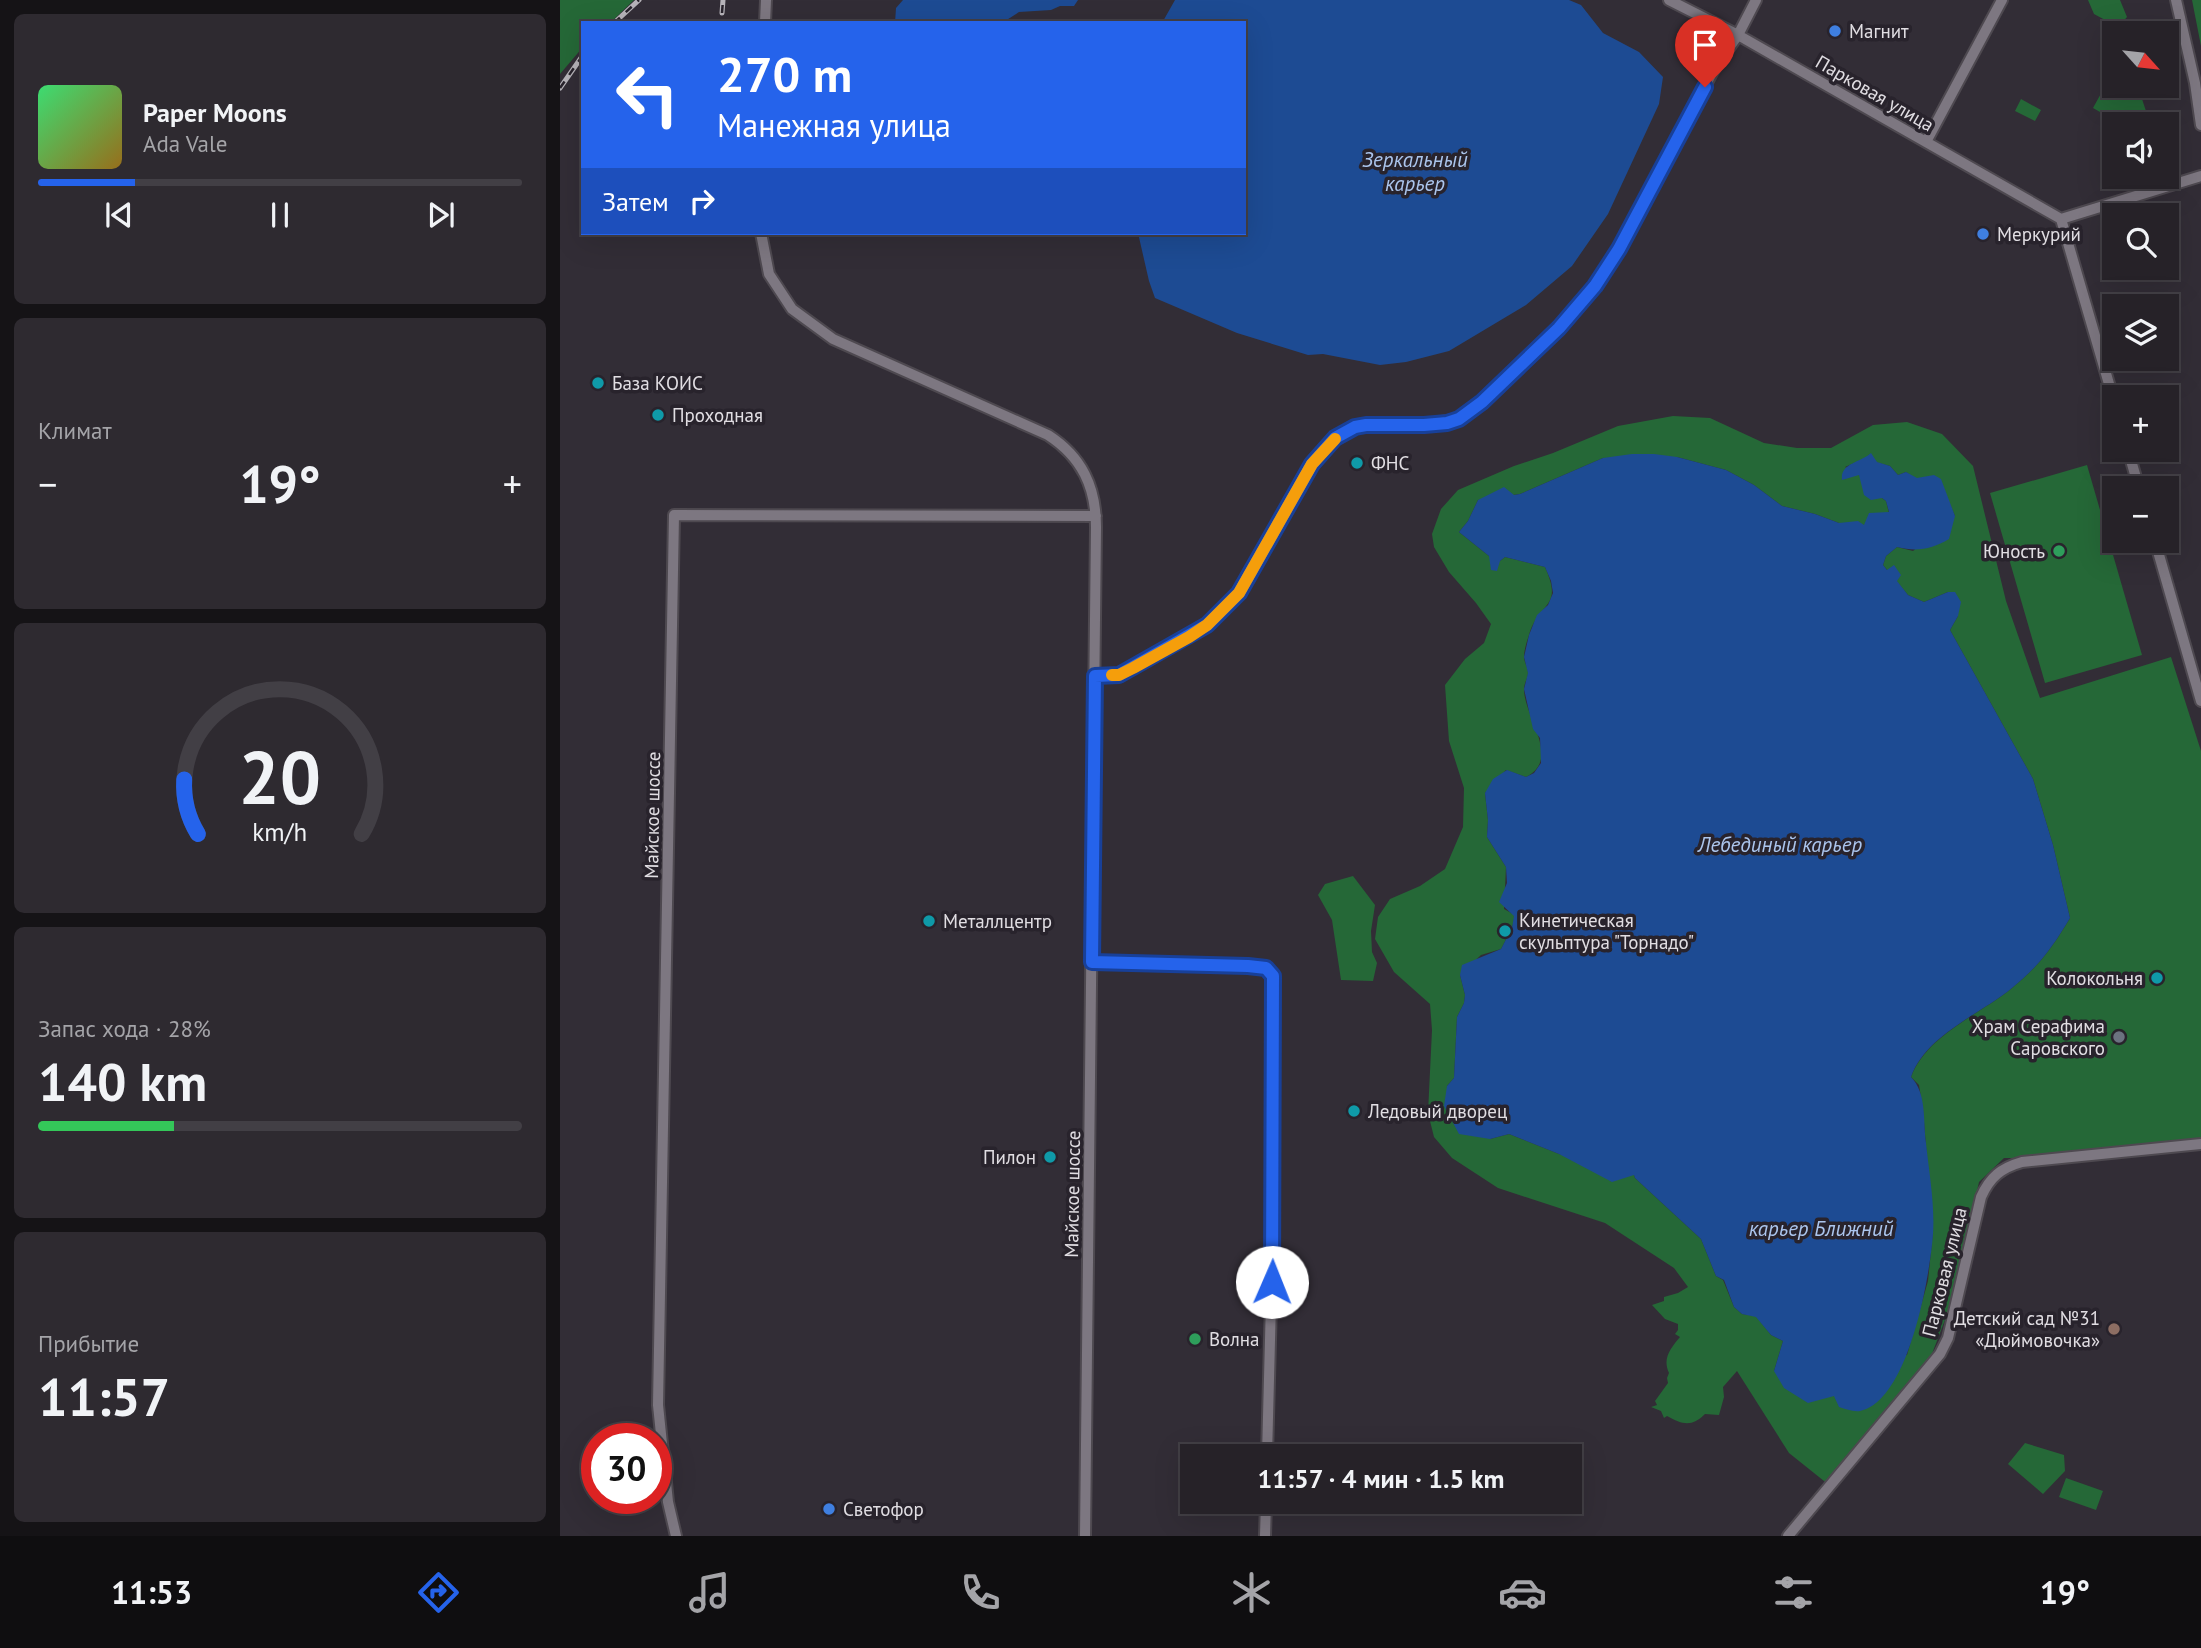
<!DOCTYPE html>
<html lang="ru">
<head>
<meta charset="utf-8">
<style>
	:root { --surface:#262228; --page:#2e2a30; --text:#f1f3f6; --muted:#a4a4a8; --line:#423f45; --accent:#2563eb }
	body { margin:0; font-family:"PT Sans",sans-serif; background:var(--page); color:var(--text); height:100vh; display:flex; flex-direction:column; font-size:26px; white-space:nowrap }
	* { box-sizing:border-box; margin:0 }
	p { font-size:23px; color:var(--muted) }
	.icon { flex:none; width:38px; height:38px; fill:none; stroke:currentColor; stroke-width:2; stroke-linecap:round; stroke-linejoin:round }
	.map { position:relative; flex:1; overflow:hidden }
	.side { display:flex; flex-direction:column; gap:14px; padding:14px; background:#151316; width:560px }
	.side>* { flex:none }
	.top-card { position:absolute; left:21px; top:21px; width:665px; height:214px; border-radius:0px; box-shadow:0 7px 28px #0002,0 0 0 2px var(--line); background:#2563eb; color:#fff; overflow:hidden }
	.needle { width:46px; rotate:117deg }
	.fabs { position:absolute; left:1542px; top:21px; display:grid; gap:14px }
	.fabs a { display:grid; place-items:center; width:77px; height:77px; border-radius:0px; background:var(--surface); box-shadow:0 7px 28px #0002,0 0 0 2px var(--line); font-size:35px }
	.speed { position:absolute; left:21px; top:1423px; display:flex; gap:14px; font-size:35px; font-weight:700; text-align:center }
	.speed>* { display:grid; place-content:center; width:91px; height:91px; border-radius:50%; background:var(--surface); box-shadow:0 7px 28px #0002,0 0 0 2px var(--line); line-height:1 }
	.speed .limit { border:10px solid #d22; background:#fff; color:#111 }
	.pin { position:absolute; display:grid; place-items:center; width:60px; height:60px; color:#fff; margin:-72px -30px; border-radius:50% 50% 50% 0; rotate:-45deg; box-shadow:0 0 7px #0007 }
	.pin .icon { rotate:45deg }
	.me { position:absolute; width:77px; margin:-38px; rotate:1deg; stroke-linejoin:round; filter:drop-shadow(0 0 5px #0008) }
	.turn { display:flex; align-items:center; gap:24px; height:147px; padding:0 21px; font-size:32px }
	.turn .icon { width:91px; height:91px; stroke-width:2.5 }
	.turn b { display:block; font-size:49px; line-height:60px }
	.then { display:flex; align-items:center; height:66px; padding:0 21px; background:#0003; gap:14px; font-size:26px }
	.big { font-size:52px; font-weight:600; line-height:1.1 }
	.side .tile { flex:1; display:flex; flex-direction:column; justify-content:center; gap:10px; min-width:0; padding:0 24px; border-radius:10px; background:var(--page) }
	.side .dial { align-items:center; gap:0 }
	.dial svg { height:182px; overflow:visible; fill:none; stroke:var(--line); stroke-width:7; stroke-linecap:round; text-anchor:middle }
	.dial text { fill:var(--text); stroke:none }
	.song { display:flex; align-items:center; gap:21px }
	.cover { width:84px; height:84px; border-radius:10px; background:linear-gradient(135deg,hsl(140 70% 55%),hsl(40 70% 35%)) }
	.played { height:7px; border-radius:4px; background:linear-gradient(90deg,var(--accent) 20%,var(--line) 20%) }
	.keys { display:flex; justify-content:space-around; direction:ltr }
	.heat { display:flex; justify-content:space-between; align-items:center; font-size:38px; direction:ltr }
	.charge { height:10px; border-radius:5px; background:linear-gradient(90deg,#34c759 28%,var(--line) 0) }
	.trip { position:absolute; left:620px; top:1444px; width:402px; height:70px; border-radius:0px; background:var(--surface); box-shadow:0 7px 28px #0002,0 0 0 2px var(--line); font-weight:600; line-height:70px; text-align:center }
	.tab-bar { display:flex; height:112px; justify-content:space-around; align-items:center; background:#0f0e10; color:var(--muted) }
	.tab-bar .icon { width:49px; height:49px }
	.tab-bar .on { color:var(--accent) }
	.tab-bar b { font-size:32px; color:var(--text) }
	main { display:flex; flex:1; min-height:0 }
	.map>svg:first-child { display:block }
</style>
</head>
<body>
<main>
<section class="side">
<div class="tile">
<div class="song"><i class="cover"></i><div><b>Paper Moons</b><p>Ada Vale</p></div></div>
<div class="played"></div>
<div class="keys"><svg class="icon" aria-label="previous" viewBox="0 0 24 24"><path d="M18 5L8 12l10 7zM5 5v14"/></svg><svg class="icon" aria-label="pause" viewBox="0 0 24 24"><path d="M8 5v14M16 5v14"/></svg><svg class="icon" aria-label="next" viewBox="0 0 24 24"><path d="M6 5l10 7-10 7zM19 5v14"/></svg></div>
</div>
<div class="tile"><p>Климат</p>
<div class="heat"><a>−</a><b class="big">19°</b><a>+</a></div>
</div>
<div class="tile dial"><svg viewBox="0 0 100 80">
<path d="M14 69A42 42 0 1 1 86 69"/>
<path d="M14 69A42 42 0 0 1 8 45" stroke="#2563eb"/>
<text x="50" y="56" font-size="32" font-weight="700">20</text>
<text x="50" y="72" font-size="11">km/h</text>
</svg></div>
<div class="tile"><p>Запас хода · 28%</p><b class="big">140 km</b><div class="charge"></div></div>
<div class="tile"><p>Прибытие</p><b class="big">11:57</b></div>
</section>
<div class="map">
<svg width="1641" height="1536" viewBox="0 0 1641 1536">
	<rect width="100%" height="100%" fill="#322d36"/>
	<path fill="#256837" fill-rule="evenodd" d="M0,0H74L50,23H23V47L0,74Z
		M1528,0H1560L1567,17L1558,27L1534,14Z
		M1632,0H1641V46Z
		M1544,88L1563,97L1580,93L1586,111L1556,121L1533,108Z
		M1461,99L1481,110L1475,121L1455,111Z
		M1113,416L1150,418L1204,443L1237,448H1271L1313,425L1347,422L1382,434L1413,466L1446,601L1480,698L1611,657L1641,751V1141L1464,1158H1444L1419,1182L1393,1299L1370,1359L1269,1485L1229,1453L1177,1371L1163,1387L1164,1397L1159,1415L1145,1414C1132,1427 1123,1425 1107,1416L1104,1418L1101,1411L1091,1407L1097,1405L1095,1401L1108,1383L1107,1378L1109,1373C1102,1358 1111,1348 1120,1337L1115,1334L1118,1330V1324L1105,1319L1092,1305L1104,1301V1297L1118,1293L1128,1287L1114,1268L1045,1223L938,1188L892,1158L874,1137L868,1113L872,1030L870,1004L834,972L815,939L818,917L830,899L860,886L885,869L903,827L904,788L889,741L885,685L905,659L924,643L931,624L916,603L889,572L874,547L872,534L881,509L898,490L954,466L993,453L1058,426ZM1117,457L1166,470L1194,485L1222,506L1255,514L1279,523L1304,526L1329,513L1326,501L1322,498H1315L1299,475L1285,467L1304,459L1330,466L1338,475L1346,472L1389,502L1395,516L1353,551L1337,547L1326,556L1323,565L1348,595L1364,602L1388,592L1398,616L1390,630L1473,779L1493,845L1510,918C1492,948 1479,966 1452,988C1419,1015 1367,1035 1351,1077L1359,1085L1363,1110L1373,1231L1368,1281L1347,1355L1214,1371L1223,1341L1211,1335L1196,1316L1182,1314L1174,1307L1163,1280L1156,1276L1141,1239L1075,1178L1074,1175L999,1154L949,1134L930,1139L887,1086L894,1078L897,1017L904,1003L905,995L900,975L921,955L941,949L952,928L955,915L944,909L946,867L927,837L928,820L925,793L946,770L966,777C1002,759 964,717 964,689C964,683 968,678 968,673C968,667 964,662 964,657C964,650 967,641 969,635C979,601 1004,609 985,567L945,557L940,561L929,556L899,532L908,521L918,500L960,494L1043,458Z
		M1527,465L1582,655L1485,683L1430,493Z
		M793,876L815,905L811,931L812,952L817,963L813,981L781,980L772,920L758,895L765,884Z
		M1465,1443L1504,1455L1505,1471L1483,1494L1448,1464Z
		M1506,1478L1543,1491L1536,1510L1499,1497Z"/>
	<path fill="#1d4b93" d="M343,0H518L514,6H500L491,10L459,12L442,23H335L336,8Z
		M615,0H1009L1021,5L1043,33L1079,52L1103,77L1099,104L1048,214L1012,266L966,305L889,351L846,362L820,365L763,354L748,355L677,333L595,298L589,281L578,233H684V23H602Z
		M1311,453L1317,462L1330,466L1338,475L1346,472L1357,478L1374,475L1381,479L1395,516L1389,539C1372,549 1357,552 1337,547L1326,556L1323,565L1327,570L1334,565L1341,575L1337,581L1348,595L1364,602L1388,592H1395L1401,602L1398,616L1390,630L1473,779L1493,845L1510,918C1492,948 1479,966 1452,988C1419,1015 1366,1035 1351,1077C1367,1093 1363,1121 1366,1143C1369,1172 1375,1205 1373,1234C1370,1275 1349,1401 1300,1411C1293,1412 1286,1409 1279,1407L1274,1396L1248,1403L1224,1388L1214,1371L1223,1341L1211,1335L1196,1317L1182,1314L1174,1307L1164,1280L1156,1276L1141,1239L1075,1178L1074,1175L1052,1182L999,1154L949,1134L930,1139L899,1134L884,1106L887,1086L894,1078L897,1017L904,1003L905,995L900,975L902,965L941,949L952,928L954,916L939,902L947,883L946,867L927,837L928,820L925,793L933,779L947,770L966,777L974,773L981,763L980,738L973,729L964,689L968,673L964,657L969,635L977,615L988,605L993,593L991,581L985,567L945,557L940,561L937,571L931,570L929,556L899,532L908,521L918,500L944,487L954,495L960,494L1043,458L1072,454H1094L1117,457L1166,470L1194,485L1222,506L1255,514L1279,523L1298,521L1304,525L1309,513L1329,512L1326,501L1322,498L1311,500L1304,495L1299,475L1282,480C1280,463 1300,463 1311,453Z"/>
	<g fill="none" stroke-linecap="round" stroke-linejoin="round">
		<defs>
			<path id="minor" d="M1109,0L1178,35L1501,219L1554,401
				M1616,0L1635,83L1641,125
				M205,23L206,0
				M1366,142L1442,0
				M1501,219L1641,176
				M201,233L209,274L232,309L273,339L488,435C522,457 536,487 536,527L525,1536
				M1568,450L1579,488
				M1595,541L1641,701
				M535,675H559L647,625L679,593L752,464L775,438L795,427L806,425H865L899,419L922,402L999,328L1035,286L1059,249L1153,71L1178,35L1196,0
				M532,962L688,966L706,968L713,976L712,1263L707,1456
				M116,1536L108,1502L98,1405L114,515L536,516
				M705,1536L706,1502
				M1228,1536L1380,1354L1388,1338L1421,1197C1430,1177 1441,1168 1462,1162L1641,1144"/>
		</defs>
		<use href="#minor" stroke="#4e4950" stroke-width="14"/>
		<use href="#minor" stroke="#7d7781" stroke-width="10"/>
		<defs>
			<path id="rail" d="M162,13L163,0
				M54,23L79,0
				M0,88L23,55"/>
		</defs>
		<use href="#rail" stroke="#b6b3b9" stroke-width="5"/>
		<use href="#rail" stroke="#28232c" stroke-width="2.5" stroke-dasharray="8" stroke-linecap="butt"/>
	</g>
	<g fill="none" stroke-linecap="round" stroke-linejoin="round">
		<defs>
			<path id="route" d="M712,1282L713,976L706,968L688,966L532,962L535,676L559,675L647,625L679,593L752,464L775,438L795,427L806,425H864L887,423L899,419L922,402L999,328L1035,286L1059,249L1145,87"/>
		</defs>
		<use href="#route" stroke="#184099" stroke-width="18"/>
		<use href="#route" stroke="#2563eb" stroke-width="12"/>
		<path stroke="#f59e0b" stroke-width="12" d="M552,675H559L573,668L629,637L647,625L679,593L752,464L775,439"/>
	</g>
	<g fill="#3f7fe0" stroke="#28232c" stroke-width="2.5">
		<circle cx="1275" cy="31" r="7"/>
		<circle cx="1423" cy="234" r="7"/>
		<circle cx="269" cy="1509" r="7"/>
	</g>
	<g fill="#0f9aa8" stroke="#28232c" stroke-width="2.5">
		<circle cx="38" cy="383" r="7"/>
		<circle cx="98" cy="415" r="7"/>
		<circle cx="797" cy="463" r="7"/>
		<circle cx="369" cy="921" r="7"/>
		<circle cx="945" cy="931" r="7"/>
		<circle cx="1597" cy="978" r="7"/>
		<circle cx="794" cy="1111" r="7"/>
		<circle cx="490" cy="1157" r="7"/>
	</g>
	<g fill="#2e9e5b" stroke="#28232c" stroke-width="2.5">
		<circle cx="1499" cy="551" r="7"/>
		<circle cx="635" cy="1339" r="7"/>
	</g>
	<circle fill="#6b7280" stroke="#28232c" stroke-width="2.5" cx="1559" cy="1037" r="7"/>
	<circle fill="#8d6e63" stroke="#28232c" stroke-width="2.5" cx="1554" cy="1329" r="7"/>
	<g text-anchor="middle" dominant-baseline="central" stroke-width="7" stroke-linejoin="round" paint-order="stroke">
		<g font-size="19" fill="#e1dee3" stroke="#28232c" text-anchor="start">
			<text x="1289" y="31">Магнит</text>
			<text x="1437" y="234">Меркурий</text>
			<text x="52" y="383">База КОИС</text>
			<text x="112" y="415">Проходная</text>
			<text x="811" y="463">ФНС</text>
			<text x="1485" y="551" text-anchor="end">Юность</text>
			<text x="959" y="920">Кинетическая<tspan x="959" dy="22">скульптура "Торнадо"</tspan></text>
			<text x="383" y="921">Металлцентр</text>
			<text x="1583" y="978" text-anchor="end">Колокольня</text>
			<text x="1545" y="1026" text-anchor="end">Храм Серафима<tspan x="1545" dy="22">Саровского</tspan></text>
			<text x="808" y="1111">Ледовый дворец</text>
			<text x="476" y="1157" text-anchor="end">Пилон</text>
			<text x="1540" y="1318" text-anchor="end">Детский сад №31<tspan x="1540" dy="22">«Дюймовочка»</tspan></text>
			<text x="649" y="1339">Волна</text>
			<text x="283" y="1509">Светофор</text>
		</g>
		<g font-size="19" fill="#e1dee3" stroke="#28232c">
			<text transform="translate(1315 93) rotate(30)">Парковая улица</text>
			<text transform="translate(92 815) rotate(-89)">Майское шоссе</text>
			<text transform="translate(512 1194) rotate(-89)">Майское шоссе</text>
			<text transform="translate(1384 1272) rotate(-76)">Парковая улица</text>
		</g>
		<g font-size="21" font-style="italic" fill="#abc5ed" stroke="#28232c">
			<text x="855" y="159">Зеркальный<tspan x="855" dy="24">карьер</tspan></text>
			<text x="1220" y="844">Лебединый карьер</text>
			<text x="1261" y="1228">карьер Ближний</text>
		</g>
	</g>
</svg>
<div class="fabs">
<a><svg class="needle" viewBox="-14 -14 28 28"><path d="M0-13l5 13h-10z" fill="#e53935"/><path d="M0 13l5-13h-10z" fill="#a4a4a8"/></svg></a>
<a><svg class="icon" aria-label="sound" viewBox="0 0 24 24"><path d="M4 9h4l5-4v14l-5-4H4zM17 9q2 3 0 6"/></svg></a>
<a><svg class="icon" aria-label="search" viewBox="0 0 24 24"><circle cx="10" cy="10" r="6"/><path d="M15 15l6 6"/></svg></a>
<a><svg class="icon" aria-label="layers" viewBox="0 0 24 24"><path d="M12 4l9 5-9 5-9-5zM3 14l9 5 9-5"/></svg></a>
<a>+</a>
<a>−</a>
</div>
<div class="speed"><div class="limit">30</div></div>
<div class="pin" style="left:1145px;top:87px;background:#d93025"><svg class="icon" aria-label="arrive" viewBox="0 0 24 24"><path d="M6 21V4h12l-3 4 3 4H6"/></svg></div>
<svg class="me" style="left:712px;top:1282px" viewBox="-20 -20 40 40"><circle r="19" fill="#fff"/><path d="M0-13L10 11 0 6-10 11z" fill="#2563eb"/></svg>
<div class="trip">11:57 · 4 мин · 1.5 km</div>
<div class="top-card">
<div class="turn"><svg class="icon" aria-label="left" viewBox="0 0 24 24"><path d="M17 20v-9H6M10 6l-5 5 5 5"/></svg><div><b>270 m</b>Манежная улица</div></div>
<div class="then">Затем<svg class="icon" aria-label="right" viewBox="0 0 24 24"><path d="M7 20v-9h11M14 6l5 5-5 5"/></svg></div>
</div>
</div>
</main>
<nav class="tab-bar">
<b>11:53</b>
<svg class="icon on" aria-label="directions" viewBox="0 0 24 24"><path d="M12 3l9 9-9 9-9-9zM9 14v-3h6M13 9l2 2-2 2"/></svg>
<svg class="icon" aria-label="music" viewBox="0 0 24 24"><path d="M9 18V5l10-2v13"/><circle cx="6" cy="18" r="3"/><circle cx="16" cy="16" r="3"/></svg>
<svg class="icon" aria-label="phone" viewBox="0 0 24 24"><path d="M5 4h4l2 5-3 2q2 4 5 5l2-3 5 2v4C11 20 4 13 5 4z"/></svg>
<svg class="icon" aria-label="climate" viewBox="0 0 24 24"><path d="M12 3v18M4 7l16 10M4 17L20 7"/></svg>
<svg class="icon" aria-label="car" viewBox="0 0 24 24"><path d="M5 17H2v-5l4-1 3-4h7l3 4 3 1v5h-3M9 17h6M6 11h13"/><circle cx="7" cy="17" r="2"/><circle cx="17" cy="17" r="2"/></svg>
<svg class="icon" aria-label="filters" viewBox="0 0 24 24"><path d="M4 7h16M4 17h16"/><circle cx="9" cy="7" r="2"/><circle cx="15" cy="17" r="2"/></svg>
<b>19°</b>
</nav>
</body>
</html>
